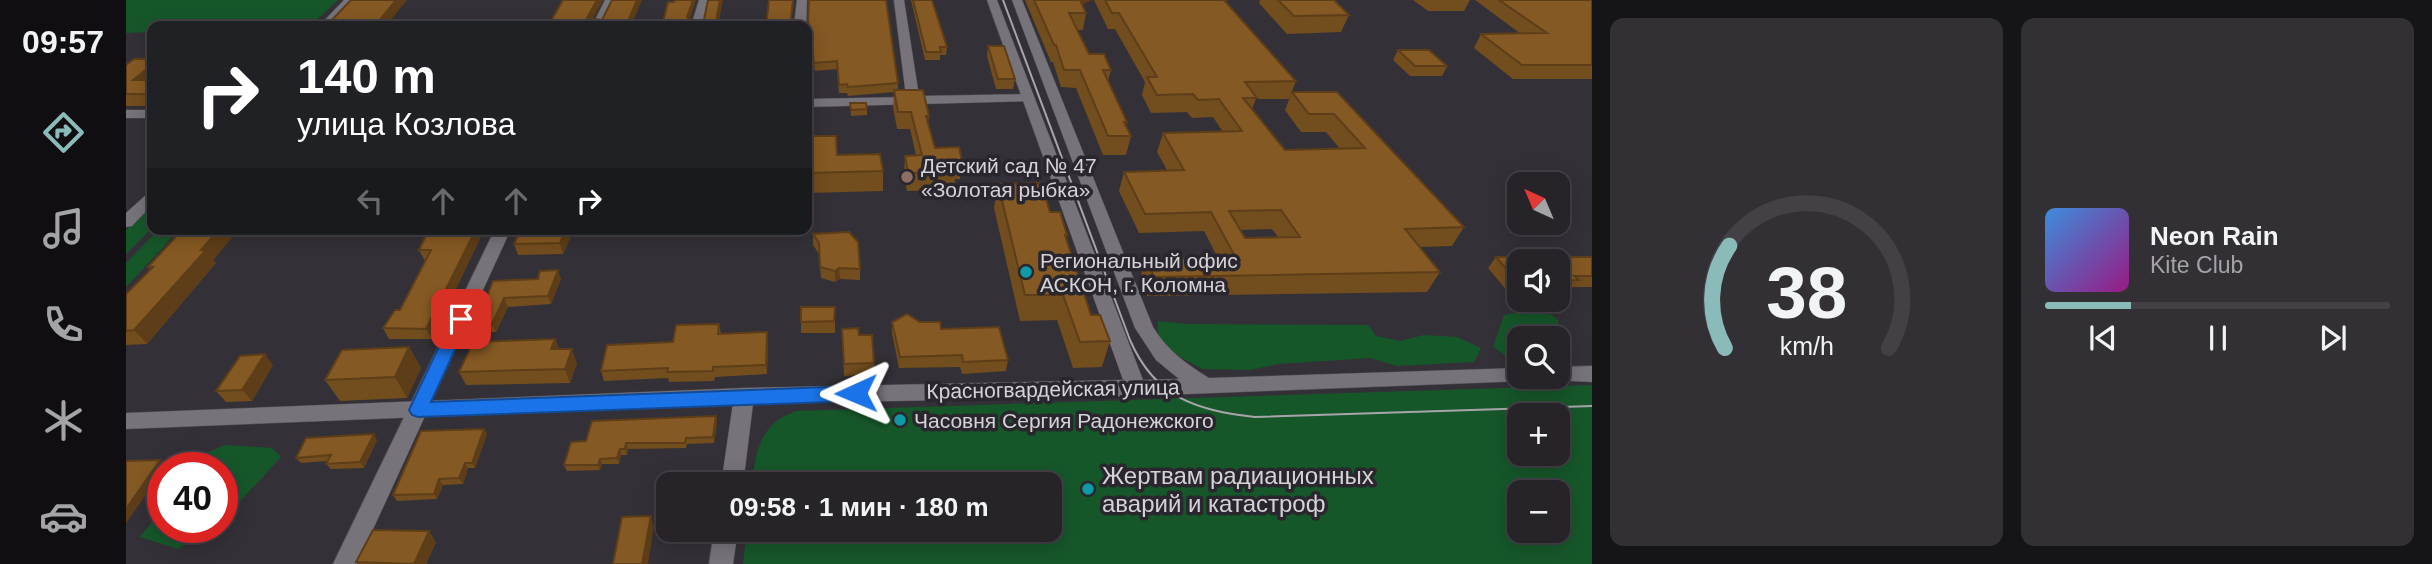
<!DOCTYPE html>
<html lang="ru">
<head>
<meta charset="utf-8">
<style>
	:root { --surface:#272429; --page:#333035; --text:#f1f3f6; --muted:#a4a4a8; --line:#434146; --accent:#8bbbb9 }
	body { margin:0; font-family:Helvetica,sans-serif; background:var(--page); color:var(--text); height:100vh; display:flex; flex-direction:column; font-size:26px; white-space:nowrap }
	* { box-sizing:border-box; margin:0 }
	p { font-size:23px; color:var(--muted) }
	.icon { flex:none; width:38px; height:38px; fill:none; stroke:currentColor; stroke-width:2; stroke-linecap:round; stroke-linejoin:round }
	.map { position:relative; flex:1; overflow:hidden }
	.details { display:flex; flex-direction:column; gap:18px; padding:18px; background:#151417; width:840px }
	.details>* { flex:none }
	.banner { position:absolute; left:21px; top:21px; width:665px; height:214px; border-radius:14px; box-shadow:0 4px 18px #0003,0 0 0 2px var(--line); background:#202124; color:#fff; overflow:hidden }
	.needle { width:46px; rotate:316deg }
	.controls { position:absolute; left:1381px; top:172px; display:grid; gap:14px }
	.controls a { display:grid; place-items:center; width:63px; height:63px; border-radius:14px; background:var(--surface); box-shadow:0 4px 18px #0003,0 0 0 2px var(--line); font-size:35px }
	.speed { position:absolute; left:21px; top:452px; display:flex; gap:14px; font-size:35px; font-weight:700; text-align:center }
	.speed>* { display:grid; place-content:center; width:91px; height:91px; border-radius:50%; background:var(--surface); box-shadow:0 4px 18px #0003,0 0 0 2px var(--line); line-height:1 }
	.speed .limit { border:10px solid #d22; background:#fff; color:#111 }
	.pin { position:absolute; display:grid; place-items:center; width:60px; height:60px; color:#fff; margin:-30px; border-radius:14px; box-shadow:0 4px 10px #0006 }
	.me { position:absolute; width:77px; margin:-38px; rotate:269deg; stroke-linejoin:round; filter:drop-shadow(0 0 5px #0008) }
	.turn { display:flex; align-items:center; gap:24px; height:147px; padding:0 35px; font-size:32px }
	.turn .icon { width:91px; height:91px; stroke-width:2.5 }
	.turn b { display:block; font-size:49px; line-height:60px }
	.lanes { display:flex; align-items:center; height:66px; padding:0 35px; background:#0003; justify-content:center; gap:35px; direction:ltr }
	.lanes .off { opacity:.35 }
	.details .widget { flex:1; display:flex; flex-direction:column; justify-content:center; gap:10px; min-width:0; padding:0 24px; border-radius:14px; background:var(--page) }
	.details .dial { align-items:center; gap:0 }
	.dial svg { height:182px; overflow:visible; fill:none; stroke:var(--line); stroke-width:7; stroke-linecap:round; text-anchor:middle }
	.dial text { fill:var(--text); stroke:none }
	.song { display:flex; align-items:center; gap:21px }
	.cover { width:84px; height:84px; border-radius:10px; background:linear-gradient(135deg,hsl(210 70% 55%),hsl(310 70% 35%)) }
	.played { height:7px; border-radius:4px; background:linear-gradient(90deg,var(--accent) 25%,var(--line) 25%) }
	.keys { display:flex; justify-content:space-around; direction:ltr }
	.details .tiles { flex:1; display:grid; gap:18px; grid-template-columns:repeat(2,1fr) }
	.trip { position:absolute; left:530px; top:472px; width:406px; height:70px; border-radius:14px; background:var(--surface); box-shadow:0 4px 18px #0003,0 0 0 2px var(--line); font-weight:600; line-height:70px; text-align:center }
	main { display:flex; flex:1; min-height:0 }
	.menu { display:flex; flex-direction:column; width:126px; justify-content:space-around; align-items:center; background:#100e10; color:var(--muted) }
	.menu .icon { width:49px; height:49px }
	.menu .current { color:var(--accent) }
	.menu b { font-size:32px; color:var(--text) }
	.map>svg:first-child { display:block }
</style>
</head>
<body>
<main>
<nav class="menu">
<b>09:57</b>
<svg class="icon current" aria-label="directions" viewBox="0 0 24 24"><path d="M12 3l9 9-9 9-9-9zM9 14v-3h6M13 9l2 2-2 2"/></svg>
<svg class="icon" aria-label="music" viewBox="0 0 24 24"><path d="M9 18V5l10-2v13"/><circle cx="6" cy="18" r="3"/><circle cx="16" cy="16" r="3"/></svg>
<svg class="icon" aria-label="phone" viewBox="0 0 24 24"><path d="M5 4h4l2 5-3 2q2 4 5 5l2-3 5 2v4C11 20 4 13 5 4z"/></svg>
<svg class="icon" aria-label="climate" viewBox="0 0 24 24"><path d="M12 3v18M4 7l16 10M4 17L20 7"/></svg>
<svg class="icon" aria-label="car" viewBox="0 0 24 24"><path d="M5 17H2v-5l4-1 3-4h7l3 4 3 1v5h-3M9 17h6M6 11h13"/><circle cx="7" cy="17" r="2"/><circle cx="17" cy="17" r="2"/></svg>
</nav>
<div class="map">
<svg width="1466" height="564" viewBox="0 0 1466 564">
	<rect width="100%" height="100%" fill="#343037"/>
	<path fill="#16572a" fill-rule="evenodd" d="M0,0H212L184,26H26V32L0,33Z
		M26,204V228L0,254V230Z
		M33,229H54L0,287V263Z
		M1401,311L1426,315L1433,321L1429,331L1422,332L1425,338H1393V358H1383L1367,347L1378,315Z
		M1032,321L1063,324L1242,325L1250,336L1274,341L1298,335L1331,337L1355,348L1348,362L1271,366L1244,358L1152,364L1124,370L1076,369L1042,350L1032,335Z
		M1466,385V564H617L621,530H924V485H626C629,451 635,423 670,411ZM1393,415H1432V453H1393ZM1393,492H1432V530H1393Z
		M99,445L146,448L155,457L96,521V467H58L60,462Z
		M37,508V527H87L52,549L14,537Z"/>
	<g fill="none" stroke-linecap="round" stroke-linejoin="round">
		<defs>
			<path id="minor" d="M218,0H229L205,26H193Z
				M479,0H489L478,26H466Z
				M573,0H583L577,26H565Z
				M671,0H681L680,26H668Z
				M768,0H778L793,96L902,94L907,95V101L681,107V99L780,97Z
				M0,110H26V118H0Z
				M26,192V205L6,226L0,227V213L21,194Z
				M369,229H385L231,564H207Z
				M618,388L625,390L628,396L617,485H595L608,396L611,390Z
				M588,530H612L607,564H583Z"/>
			<path id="tertiary" d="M861,0H871L1017,380L1053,379L1030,360L1009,328L886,0H896L1027,327C1041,350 1060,364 1083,378L1393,368V376H1403L1400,381L1010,396L618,404L0,429V413L618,388L997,380Z
				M1466,366V382L1425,380L1423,376H1432V367Z"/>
		</defs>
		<use href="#minor" stroke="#4f4c52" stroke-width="1"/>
		<use href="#tertiary" stroke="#4f4c52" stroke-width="1"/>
		<use href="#minor" fill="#77737b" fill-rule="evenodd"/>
		<use href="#tertiary" fill="#77737b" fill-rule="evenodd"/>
		<path stroke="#a8a5aa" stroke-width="2" d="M877,0L1004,340C1029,398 1070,410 1129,417L1466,406"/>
	</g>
	<path fill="#724d1e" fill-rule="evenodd" d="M785,0H806L821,47L820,55H814V60H799Z
		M899,0H966L956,4L960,13L957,30H951L963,54L985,70L982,81L1001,122L1000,126L1005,136L1000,155H977L950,88L935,87L927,62H925Z
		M968,0H1101L1100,2L1170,81L1163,99H1130L1126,109L1159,150L1214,149L1200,132H1175L1159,110L1166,92H1211L1338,227L1326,246L1294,247L1314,272L1301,292L1021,296L1014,278L1020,259L1092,258L1078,231L1013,233L993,191L998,172L1041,170L1031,152L1037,133L1097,132L1087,117L1066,118L1061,112L1025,113L1016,95L1019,82L989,29H982ZM1146,229L1152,237L1119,238L1114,230Z
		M1134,0H1208L1223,15L1215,32L1161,34L1133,3Z
		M1287,0H1344L1338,11H1302Z
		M1349,0H1466V79H1387L1348,48L1355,34H1395Z
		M682,20L772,83V90L803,116L802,122L809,148L836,161L834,179H829L828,190L781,191L778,173L779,156L790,155L784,129H771L767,107L768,92L722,96L721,93H713L711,69L689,71Z
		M862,46L889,79L887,89H870L861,56Z
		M1272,50L1321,66L1316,76H1284L1267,60Z
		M26,59V106H0V65Z
		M724,103L741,109V115L725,116Z
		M681,136L711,155L757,171V191L681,193Z
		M872,184L924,212L941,235L940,239L965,315L984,341L976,367L947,368L931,320L894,321L868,208Z
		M57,229H113L87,260L90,263L21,344L0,345V294L25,270L22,267Z
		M447,231L437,254L392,255L388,244Z
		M314,233L306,339H263L257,328L274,310L299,261L293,250Z
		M687,234L734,269V280L714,279L709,282L695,278L693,254L687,245Z
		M1370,257H1466V287H1447L1443,292H1432V261H1393V292H1382L1362,268Z
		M435,279L425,304L382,307L370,332H355L351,323L367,281Z
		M709,307V333H675V322Z
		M766,322H794L815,329L882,360L880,371L836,374L834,367L773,368L766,333Z
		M593,324L595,334L642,342L641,374L589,377L588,381L543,382L542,378L478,381L475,371Z
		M716,329L733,335L748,363V374L718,376Z
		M429,339L433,349L451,363L444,383L340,385L333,372Z
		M283,347L295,368L281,398L214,401L199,380Z
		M147,365L126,401L100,402L90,391Z
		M591,422L588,443L561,444L560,448L502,449L501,455H495L493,464H476L474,470L441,471L438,465L460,441Z
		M358,429L361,434L349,468H342L337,484L317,485L311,499L271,501L267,495Z
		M251,440L238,468L205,469L200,464L201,461L175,463L170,458Z
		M310,542L300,564H232L230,562Z"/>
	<path fill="#5d3e18" d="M270,0H281L260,26H249Z
		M471,0H477L463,26L461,18Z
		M511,0H516L505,26H500Z
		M567,0H570L562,25L561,17Z
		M594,0H597L592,26H589Z
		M949,0H966L948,8Z
		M26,65V94V84L7,80Z
		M93,229H113L87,260L90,263L21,344L8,330Z
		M350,229H359L306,339L300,329Z
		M440,229H446L447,231L437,254L434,243Z
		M713,268L714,279L709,282V271Z
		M432,270L435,279L425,304L422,296Z
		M378,298L382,307L370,332L366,324Z
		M641,332L642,342L641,374L640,365Z
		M429,339L434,352L425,349Z
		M283,347L295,368L281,398L269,377Z
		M446,349L451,363L444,383L439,369Z
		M139,354L147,365L126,401L116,390Z
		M590,416L591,422L588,443L587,437Z
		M358,429L361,434L349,468L346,463Z
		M248,434L251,440L238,468L234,462Z
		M500,443L502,449L501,455L499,449Z
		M494,449L495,455L493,464L491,458Z
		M474,459L476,464L474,470L472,465Z
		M34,460L40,466L39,467H37V471L0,523V509Z
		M339,463L342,468L337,484L333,478Z
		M313,479L317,485L311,499L308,494Z
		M525,516L528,527L522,564H516Z
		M303,531L310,542L300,564H288Z"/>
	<path fill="#855923" stroke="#5d3e18" stroke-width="2" fill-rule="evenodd" d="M225,0H270L249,26H200Z
		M437,0H471L461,18L476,20L486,0H511L500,26H422Z
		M549,0H567L561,17L564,20H578L582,0H594L589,26H536L542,2H548Z
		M643,0H667L665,18L669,21L668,26H640Z
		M683,0H760L772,83L722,87L721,84L713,85L711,61L688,63L682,20Z
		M787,0H806L821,47H814L815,52H800Z
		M908,0H954L960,13H943L963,54H978L985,70H977L1001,122H998L1005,136H982L954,70H938L930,45H928Z
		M979,0H1098L1170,81L1119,82L1131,98H1117L1159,150L1239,148L1208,114H1183L1166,92H1211L1338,227L1279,229L1314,272L1028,277L1020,259L1110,258L1085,212L1019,214L998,172L1058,170L1037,133L1116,131L1093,99L1072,100L1067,94L1031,95L1021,77H1031L993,13H986ZM1155,210L1174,237L1119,238L1103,211Z
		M1152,0H1208L1223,15L1168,16Z
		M1373,0H1466V65H1396L1355,34L1421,33Z
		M862,46H878L889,79H872Z
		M1272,50H1303L1321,66H1289Z
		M8,59H26V65L7,80H26V94H0V65Z
		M768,90H797L803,116H800L809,148L833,147L836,161H828L830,172L782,173L779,156L796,155L785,112H772Z
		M724,103H740L741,109L725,110Z
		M681,136H710L711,155L754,154L757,171L681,173Z
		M915,183L924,212H934L941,235H939L965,315H974L984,341L954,342L937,295H899L872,184Z
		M57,229H93L75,250H80L8,330L0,331V294L27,267H22Z
		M316,229H350L300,329L257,328L269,310H274L305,250H293L301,233H314Z
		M395,229H440L434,243L388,244Z
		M723,232L732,242L734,269L713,268L709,271L694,267L693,243L687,234Z
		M1370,257H1466V276H1448L1453,280L1432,281V261H1393V281H1391Z
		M432,270L422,296L378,298L366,324L351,323L367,281L412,279L414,271Z
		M675,307H709L708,321L675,322Z
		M781,314L794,322H814L815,329L873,327L882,360L837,362L836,355L774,357L766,322Z
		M593,324L592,334L641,332L640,365L587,367V371L541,372L542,368L475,371L481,345L547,342L550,325Z
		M732,328L733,335H746L748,363L718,364L716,329Z
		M429,339L425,349H446L439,369L333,372L347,342Z
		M283,347L269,377L199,380L216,350Z
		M139,354L116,390L90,391L114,356Z
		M590,416L587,437L560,438L559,443H500L499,449H494L491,458L474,459L472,465H438L445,442L460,441L466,421Z
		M358,429L346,463H339L333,478L313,479L308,494L267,495L295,431Z
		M248,434L234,462L200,464L205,455L170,458L180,438Z
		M34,460L0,509V461Z
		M525,516L516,564H487L496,517Z
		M247,530L303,531L288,564L230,562Z"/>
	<path fill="#1a73e8" stroke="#114b97" stroke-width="2" d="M335,313L343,319L305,402L730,386L736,388L739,393L736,398L730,401L292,417L286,415L283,410L326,319Z"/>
	<circle fill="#8d6e63" stroke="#2a262d" stroke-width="2.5" cx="781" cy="177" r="7"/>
	<g fill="#0f9aa8" stroke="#2a262d" stroke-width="2.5">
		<circle cx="900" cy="272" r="7"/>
		<circle cx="774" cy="420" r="7"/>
		<circle cx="962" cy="489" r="7"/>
	</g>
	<g text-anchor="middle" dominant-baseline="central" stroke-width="7" stroke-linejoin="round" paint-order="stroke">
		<g font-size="21" fill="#d5d3d7" stroke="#2a262d" text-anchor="start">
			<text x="795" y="165">Детский сад № 47<tspan x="795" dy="24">«Золотая рыбка»</tspan></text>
			<text x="914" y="260">Региональный офис<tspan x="914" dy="24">АСКОН, г. Коломна</tspan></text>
			<text x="788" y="420">Часовня Сергия Радонежского</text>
		</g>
		<g font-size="21" fill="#d5d3d7" stroke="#2a262d">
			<text transform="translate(927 389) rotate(-1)">Красногвардейская улица</text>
		</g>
		<g font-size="24" fill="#d5d3d7" stroke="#2a262d" text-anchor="start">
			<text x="976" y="475">Жертвам радиационных<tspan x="976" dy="28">аварий и катастроф</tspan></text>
		</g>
	</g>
</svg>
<div class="controls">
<a><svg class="needle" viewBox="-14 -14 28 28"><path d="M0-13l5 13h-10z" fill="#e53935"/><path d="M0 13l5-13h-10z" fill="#a4a4a8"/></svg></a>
<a><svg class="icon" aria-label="sound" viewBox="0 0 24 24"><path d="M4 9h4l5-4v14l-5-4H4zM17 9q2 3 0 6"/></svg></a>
<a><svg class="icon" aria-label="search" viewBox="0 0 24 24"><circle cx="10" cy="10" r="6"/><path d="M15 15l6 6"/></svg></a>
<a>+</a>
<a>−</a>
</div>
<div class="speed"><div class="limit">40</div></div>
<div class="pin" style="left:335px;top:319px;background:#d93025"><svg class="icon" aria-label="arrive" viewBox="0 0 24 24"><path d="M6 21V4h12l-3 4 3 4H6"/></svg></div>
<svg class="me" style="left:730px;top:393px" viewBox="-20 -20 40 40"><path d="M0-17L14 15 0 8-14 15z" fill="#1a73e8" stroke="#fff" stroke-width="4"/></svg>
<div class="trip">09:58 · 1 мин · 180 m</div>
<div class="banner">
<div class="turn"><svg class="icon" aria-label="right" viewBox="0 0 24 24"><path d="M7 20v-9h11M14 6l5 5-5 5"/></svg><div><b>140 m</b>улица Козлова</div></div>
<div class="lanes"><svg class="icon off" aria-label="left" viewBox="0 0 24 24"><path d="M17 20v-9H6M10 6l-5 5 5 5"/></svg><svg class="icon off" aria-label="ahead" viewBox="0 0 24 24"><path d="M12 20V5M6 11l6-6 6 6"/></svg><svg class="icon off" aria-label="ahead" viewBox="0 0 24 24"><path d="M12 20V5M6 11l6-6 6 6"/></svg><svg class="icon" aria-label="right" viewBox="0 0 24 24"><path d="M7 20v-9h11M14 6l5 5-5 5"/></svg></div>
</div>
</div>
<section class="details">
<div class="tiles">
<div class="widget dial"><svg viewBox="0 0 100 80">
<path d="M14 69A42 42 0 1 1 86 69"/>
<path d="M14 69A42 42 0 0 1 16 24" stroke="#8bbbb9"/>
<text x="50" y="56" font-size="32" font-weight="700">38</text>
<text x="50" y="72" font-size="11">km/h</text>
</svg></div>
<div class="widget">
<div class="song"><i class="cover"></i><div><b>Neon Rain</b><p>Kite Club</p></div></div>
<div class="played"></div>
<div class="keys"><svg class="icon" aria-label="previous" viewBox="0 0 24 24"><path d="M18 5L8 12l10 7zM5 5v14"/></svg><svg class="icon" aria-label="pause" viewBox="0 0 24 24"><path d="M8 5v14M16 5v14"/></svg><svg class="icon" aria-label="next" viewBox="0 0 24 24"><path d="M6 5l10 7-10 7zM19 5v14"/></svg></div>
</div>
</div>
</section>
</main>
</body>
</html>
